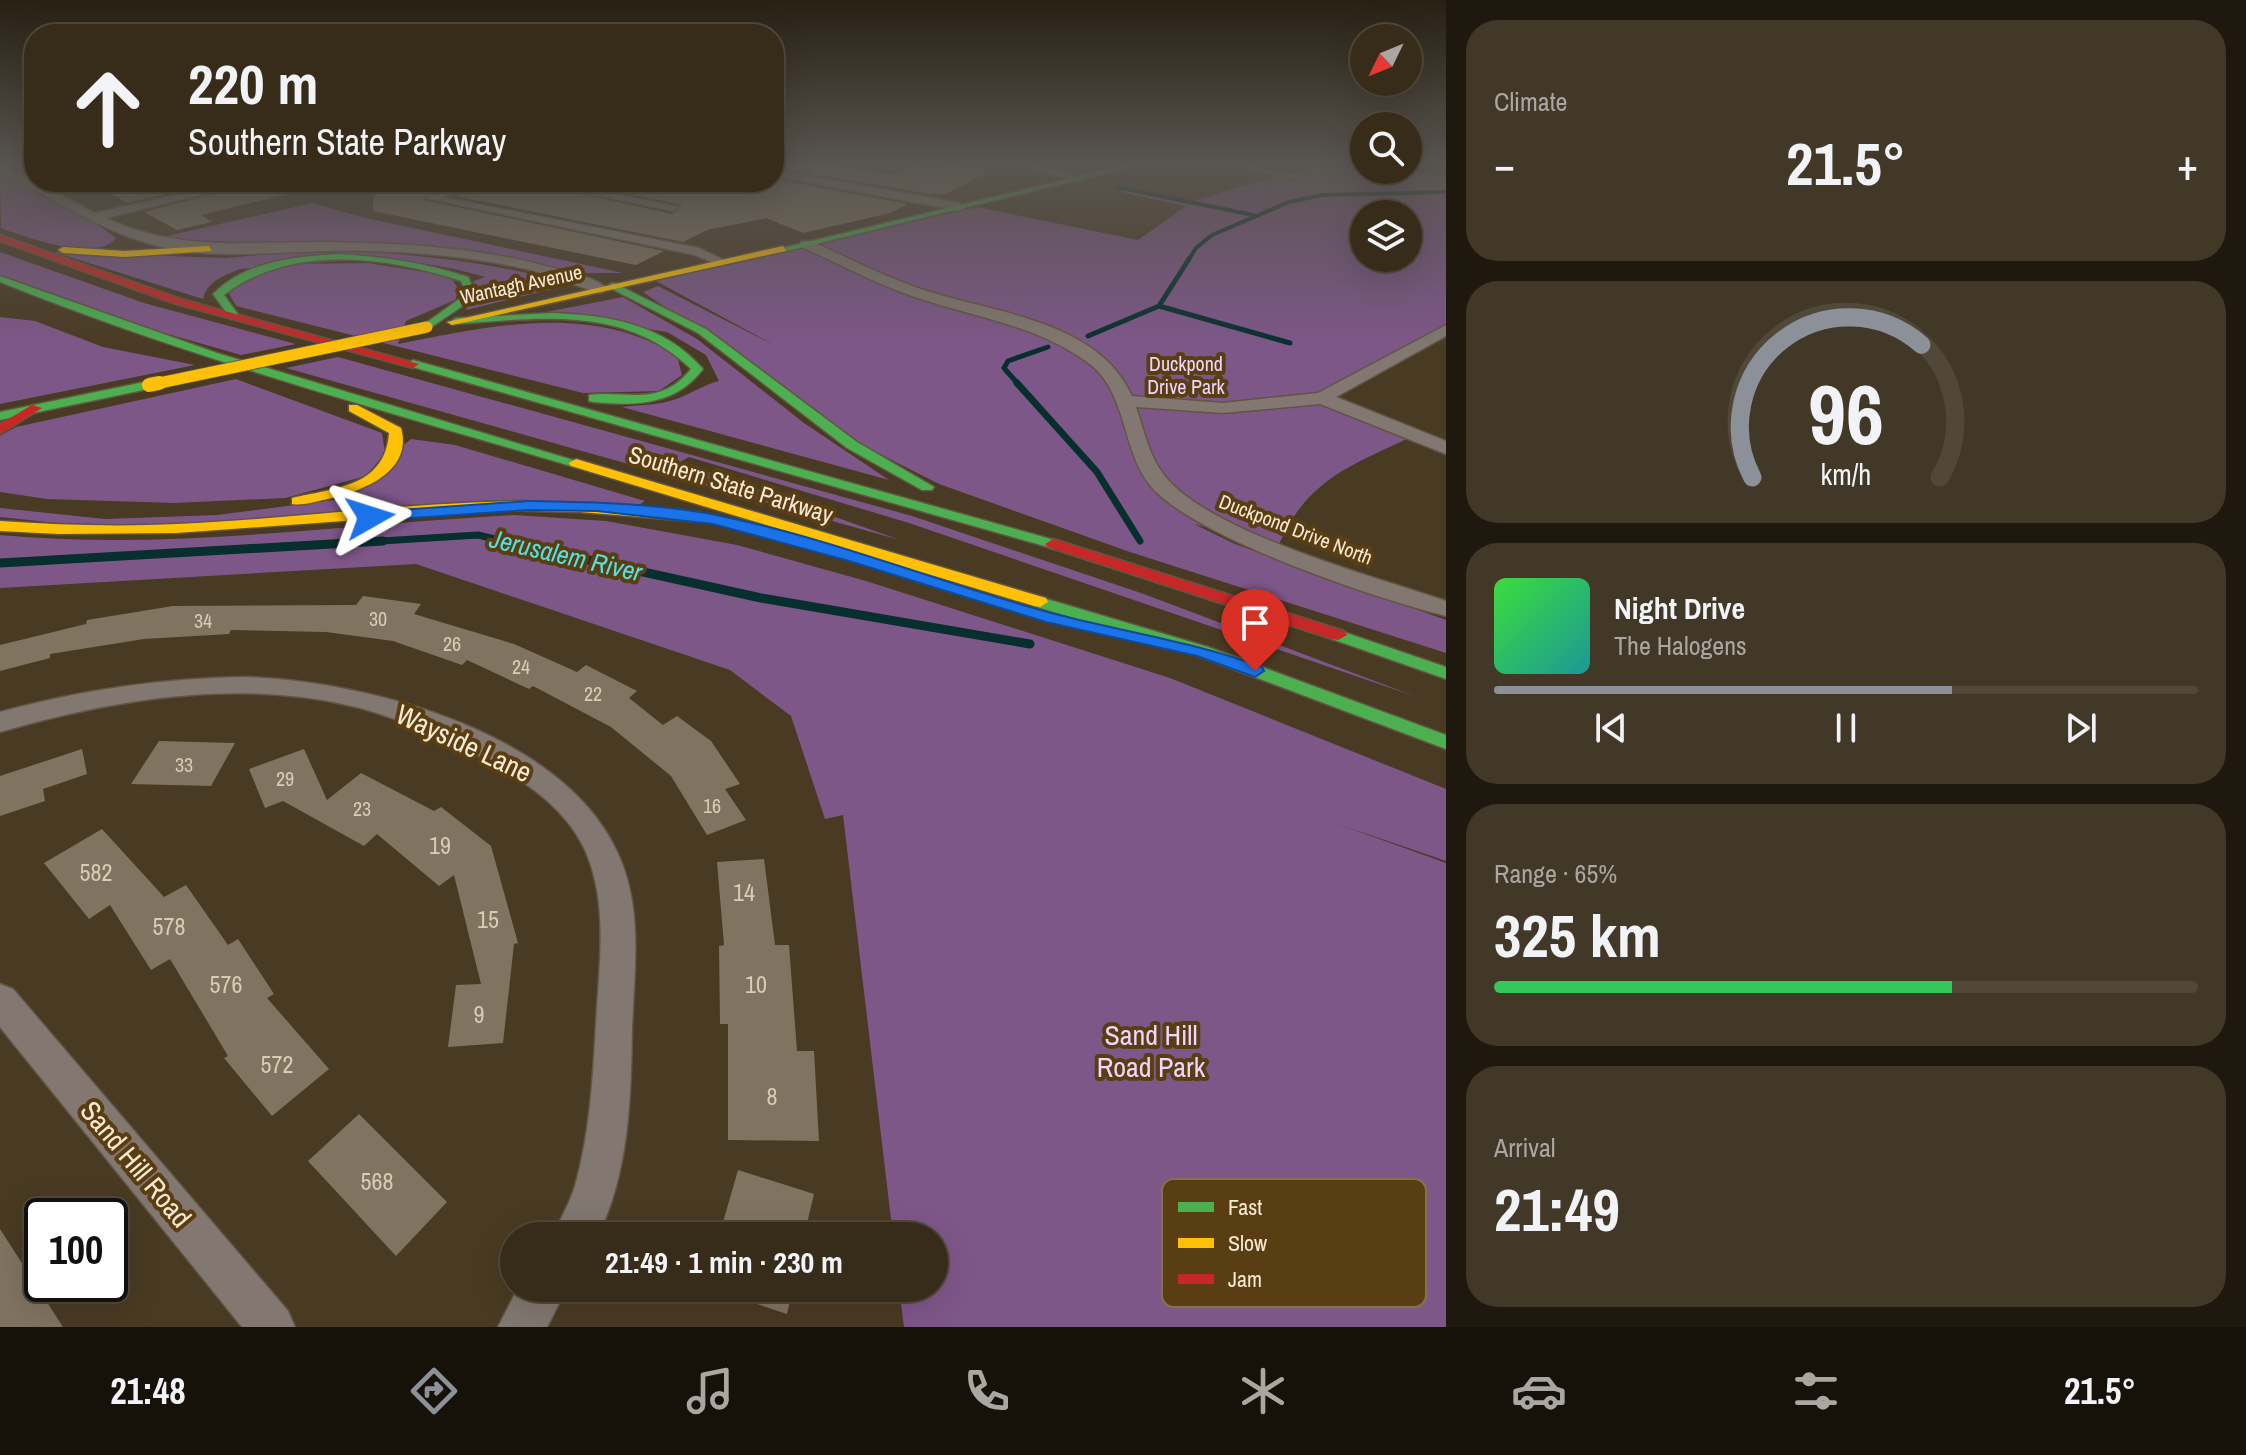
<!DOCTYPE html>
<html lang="en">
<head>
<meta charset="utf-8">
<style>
	:root { --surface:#372c1a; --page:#423827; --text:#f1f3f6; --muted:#aaa7a2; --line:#514839; --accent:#8c9099 }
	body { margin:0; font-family:"Archivo Narrow",sans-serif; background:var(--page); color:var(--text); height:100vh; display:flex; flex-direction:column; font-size:30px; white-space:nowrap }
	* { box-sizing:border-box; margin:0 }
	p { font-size:26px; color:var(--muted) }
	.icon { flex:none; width:44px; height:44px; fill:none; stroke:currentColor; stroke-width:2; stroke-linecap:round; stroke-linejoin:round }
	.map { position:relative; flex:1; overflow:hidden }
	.details { display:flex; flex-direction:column; gap:20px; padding:20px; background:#1e180e; width:800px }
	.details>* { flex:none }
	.banner { position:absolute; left:24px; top:24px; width:760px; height:168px; border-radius:32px; box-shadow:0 8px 32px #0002,0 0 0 2px var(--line); background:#372c1a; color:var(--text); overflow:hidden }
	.needle { width:52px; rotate:227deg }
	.tools { position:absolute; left:1350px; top:24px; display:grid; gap:16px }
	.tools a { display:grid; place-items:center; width:72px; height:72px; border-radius:50%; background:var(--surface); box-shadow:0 8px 32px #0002,0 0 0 2px var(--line); font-size:40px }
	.speed { position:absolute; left:24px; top:1198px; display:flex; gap:16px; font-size:40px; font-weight:700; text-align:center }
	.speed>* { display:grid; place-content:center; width:104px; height:104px; border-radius:50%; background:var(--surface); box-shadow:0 8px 32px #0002,0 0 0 2px var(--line); line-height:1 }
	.speed .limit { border:4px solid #111; border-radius:12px; background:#fff; color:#111 }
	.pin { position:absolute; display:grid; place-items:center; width:68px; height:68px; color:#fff; margin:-82px -34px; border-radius:50% 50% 50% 0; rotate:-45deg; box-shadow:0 0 8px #0007 }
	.pin .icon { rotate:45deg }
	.me { position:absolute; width:88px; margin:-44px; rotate:84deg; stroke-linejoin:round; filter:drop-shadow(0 0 6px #0008) }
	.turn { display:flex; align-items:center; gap:28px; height:168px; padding:0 32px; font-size:36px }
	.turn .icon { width:104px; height:104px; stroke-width:2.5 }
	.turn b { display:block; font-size:56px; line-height:68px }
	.big { font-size:60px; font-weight:700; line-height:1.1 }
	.details .tile { flex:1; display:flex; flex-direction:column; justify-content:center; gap:12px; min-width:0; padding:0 28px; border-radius:32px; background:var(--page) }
	.details .dial { align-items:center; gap:0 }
	.dial svg { height:208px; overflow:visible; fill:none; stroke:var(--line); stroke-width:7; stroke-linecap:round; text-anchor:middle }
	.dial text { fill:var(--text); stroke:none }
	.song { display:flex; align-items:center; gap:24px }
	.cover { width:96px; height:96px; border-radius:12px; background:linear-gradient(135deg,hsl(120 70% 55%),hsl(180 70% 35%)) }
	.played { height:8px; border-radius:4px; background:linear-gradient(90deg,var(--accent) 65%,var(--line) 65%) }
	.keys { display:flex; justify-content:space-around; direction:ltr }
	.heat { display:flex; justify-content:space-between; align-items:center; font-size:44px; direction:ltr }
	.charge { height:12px; border-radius:6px; background:linear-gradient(90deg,#34c759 65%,var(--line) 0) }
	.trip { position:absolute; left:500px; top:1222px; width:448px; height:80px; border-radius:40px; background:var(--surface); box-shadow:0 8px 32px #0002,0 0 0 2px var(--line); font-weight:700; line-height:80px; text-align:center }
	.dock { display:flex; height:128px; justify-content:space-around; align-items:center; background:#16120a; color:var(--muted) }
	.dock .icon { width:56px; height:56px }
	.dock .active { color:var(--accent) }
	.dock b { font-size:36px; color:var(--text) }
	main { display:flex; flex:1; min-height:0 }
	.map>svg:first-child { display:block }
</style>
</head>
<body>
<main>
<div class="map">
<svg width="1446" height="1327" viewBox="0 0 1446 1327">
	<rect width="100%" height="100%" fill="#493a23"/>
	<path fill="#7e5789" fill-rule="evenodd" d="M1335,163L1364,164V170H1404L1446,176V328L1327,398L1417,434C1354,465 1307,477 1278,547L1194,524L1235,544L1446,620V653L1130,552L939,484L860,444L643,292L658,286L778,347L656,281L977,207L1138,240L1186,206L1121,192L1130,188L1193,201L1276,176L1298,178ZM1364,214H1408V258H1364Z
		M0,173L86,216L116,238C98,263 24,237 1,228Z
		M312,203L366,218L623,273H576L447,250L209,247L159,238Z
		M317,250C401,252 480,260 561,281L564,286L466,310L474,281L485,277C396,250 331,262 240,269C225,275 207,281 203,299L54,252L226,258Z
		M0,252L144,303L296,344L241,355L112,318L0,276Z
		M368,263L450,276L459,290L455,300L406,321L398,344C491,326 592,302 677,356L682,375L659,391L583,393L236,306L226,288L285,264Z
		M623,297L697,339L804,423L889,480L622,407C638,405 657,405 673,400C690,395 702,385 719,381L706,355L667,332L541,313Z
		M0,317L35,321L103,347L195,365L0,404Z
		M338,357L912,516L1141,593L1417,697L909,523L689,457L680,462L900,540L286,368Z
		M236,379L382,433L385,453L366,476L285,498L174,503L47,499L0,492V436L16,427Z
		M411,439L455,445L645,501L639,505L96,527L0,517V508L105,519L217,515L334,500Z
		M514,515L606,521L737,545L866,581L1170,678L1446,789V861L1335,823L1446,863V1327H904L899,1288H934V1236H893L843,815L825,819L791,716L730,670L416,564L0,588V535C171,551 342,524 514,515Z"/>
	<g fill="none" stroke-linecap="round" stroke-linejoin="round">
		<path stroke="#072f2d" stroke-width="4" d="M1116,187L1258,216
			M1188,261L1196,248L1212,235L1289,202L1322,195L1446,192"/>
		<path stroke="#072f2d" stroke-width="5" d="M1159,306L1290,343
			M1088,336L1159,306L1189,259
			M1019,385L1004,368L1008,361L1048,347"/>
		<path stroke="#072f2d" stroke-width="7" d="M1017,383L1097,472L1140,541
			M349,543L478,535L512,543"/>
		<path stroke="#072f2d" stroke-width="9" d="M503,541L761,598L1030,644
			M0,563L383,541"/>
	</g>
	<path fill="#807360" d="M774,163H826L894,175L915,165L936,169L950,164L990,171L946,194H929L774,167Z
		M774,179L908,204L890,213L803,233L766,218L707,230L683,242L455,196L498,182H529L672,214L682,205L571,182H774Z
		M91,182H219L127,203Z
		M257,182H300L301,191L201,215L212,222L177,230L144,212Z
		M384,182H458L437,187L424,200L664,251L636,265L373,211V198Z
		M363,596L421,604L414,614L514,644L577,672L586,665L637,691L629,698L663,725L677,716L711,741L740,784L725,789L746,820L707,835L671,776L611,727L533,686L529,689L467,660L462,665L393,641L326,632L231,630L229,634L144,639L50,654V658L0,671V645L86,624L87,620L173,606L356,605Z
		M159,741L235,743L211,786L131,784Z
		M82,749L87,774L43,789L45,801L0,816V776Z
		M304,749L327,800L361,773L434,811L441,807L491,846L518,943L514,944L503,1043L448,1047L456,985L481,984L454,875L439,886L377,834L364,846L283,801L265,808L249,769Z
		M102,829L164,897L186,885L228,945L238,939L274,994L267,998L329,1069L272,1116L224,1058L228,1056L170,959L151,970L110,905L89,919L44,863Z
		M764,859L775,945H789L797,1051H814L819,1141L728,1140V1024H720L719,946L724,945L717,862Z
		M359,1114L447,1202L396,1256L308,1161Z
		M738,1170L814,1194L804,1236H719Z
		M0,1229L63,1327H0Z
		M722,1288H793L787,1314L721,1292Z"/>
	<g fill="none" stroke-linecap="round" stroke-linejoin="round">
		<defs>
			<path id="lane" d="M1227,163H1238L1290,175L1320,167L1323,169L1290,179Z"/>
			<path id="street" d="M0,163L95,213L233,182H254L106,218C182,253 247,241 327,242C400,243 475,247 546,266C565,271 594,276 608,289L601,293C576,287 552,275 526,269C473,257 418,252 364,251C304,249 225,260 170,249C108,236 55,200 0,170Z
				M1015,163H1033L1083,179L1077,182Z
				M774,170L960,203L966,207L960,211L774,176Z
				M472,182H495L442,197L699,248L728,262L721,266L695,255L426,198L439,189Z
				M532,182H556L679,207L673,211Z
				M801,241H811C846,257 881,275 918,288C989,313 1097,318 1132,396L1223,403L1318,393L1446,325V336L1336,397L1446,441V454L1320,404L1223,413L1136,407C1144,430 1149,456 1164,475C1207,532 1376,577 1446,601V616C1379,600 1189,536 1149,484C1121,447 1127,390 1087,362C1035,324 972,317 912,296C874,283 838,263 801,247Z
				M247,677C371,682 575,734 623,866C642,917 634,975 632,1028C631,1099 629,1171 598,1236H553C560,1219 570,1203 575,1186C590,1133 593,1078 596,1024C599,966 609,904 585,850C564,804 515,774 472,753C432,734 390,714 347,705C233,679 111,700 0,732V712C81,690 162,678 247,677Z
				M0,984L13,989L288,1311L295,1327H242L0,1027Z
				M518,1288H567L547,1327H498Z"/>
			<path id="fast" d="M1134,163H1148L783,252L778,249Z
				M337,254C382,256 425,263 468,277L475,291L470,301L427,330L423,329V325L462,297L465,291L461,281C385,256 291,244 224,295L240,317L239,319H231L213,294C246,261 292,257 337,254Z
				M0,276L217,353L583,463L576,467L571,466C379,409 186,357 0,282Z
				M614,283L706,329L857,442L934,487L932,490H922L847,448L698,333L610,288V284Z
				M552,313C609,315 664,324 703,369C675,406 635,406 593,402L589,401V395C629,390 659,408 691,369C625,305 541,318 456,324L451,321L456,318Z
				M413,360L1058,541L1061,544L1053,549L1048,547L409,366L407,364Z
				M149,381L155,385L153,388L0,420V412Z
				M1040,597L1208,647L1446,735V749L1196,655L1034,606L1032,602Z
				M1338,630L1446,667V679L1332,639L1329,635Z"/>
			<path id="slow" d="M209,246L212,251L125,257L63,253L58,250L63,247L125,251Z
				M783,246L786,251L452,325L447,322Z
				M349,405H357L401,428C414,474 357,493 323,500C313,502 302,506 292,504V498C335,488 385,487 389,433L349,411Z
				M576,459L1046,598L1048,602L1040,607L1034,606L571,466L569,463Z
				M523,501L692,513L699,517L692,521L580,512L495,510L176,533L59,534L0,531V521C59,525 118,527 177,524C292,519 407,502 523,501Z"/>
			<path id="jam" d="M0,235L181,299L419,364L413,368L173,303L0,241Z
				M32,405L42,408L0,434V424Z
				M1053,539L1344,631L1347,635L1338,640L1332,639L1048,547L1045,544Z"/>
		</defs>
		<use href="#lane" stroke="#625542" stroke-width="3"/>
		<use href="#street" stroke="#625542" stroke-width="3"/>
		<use href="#fast" stroke="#625542" stroke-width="3"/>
		<use href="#slow" stroke="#625542" stroke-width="3"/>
		<use href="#jam" stroke="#625542" stroke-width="3"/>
		<use href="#lane" fill="#827771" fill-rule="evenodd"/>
		<use href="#street" fill="#827771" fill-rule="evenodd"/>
		<use href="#fast" fill="#4caf50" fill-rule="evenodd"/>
		<use href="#slow" fill="#ffc107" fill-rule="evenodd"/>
		<use href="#jam" fill="#c62828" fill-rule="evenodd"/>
		<defs>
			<path id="slow-bridge-far1" d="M150,385L427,327"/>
			<path id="slow-bridge" d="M149,385L159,383"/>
		</defs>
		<use href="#slow-bridge-far1" stroke="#625542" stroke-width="13" stroke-linecap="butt"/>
		<use href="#slow-bridge" stroke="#625542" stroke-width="16" stroke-linecap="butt"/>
		<use href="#slow-bridge-far1" stroke="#ffc107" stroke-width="11"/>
		<use href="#slow-bridge" stroke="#ffc107" stroke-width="14"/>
	</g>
	<linearGradient id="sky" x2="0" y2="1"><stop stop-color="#282013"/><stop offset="0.47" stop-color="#595550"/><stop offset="1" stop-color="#595550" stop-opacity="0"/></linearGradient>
	<rect width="1446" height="349" fill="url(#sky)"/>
	<path fill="#1a73e8" stroke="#114b97" stroke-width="2" d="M528,501C590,502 655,503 716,515C831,538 942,584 1055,614C1125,632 1194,642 1262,667L1264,671L1255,677L1197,656L1046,622L849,561L713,524L597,511L528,510L370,521L362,517L370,512Z"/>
	<g text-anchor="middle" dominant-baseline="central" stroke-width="8" stroke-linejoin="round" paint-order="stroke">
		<g font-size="20" fill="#f9e8d2" stroke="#593e13">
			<text transform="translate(521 284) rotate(-12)">Wantagh Avenue</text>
			<text transform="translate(1296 529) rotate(21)">Duckpond Drive North</text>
		</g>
		<g font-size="20" fill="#f0d5fd" stroke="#593e13">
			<text x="1186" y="363">Duckpond<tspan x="1186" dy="23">Drive Park</tspan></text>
		</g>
		<g font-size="20" fill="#dbcbb6">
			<text x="378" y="618">30</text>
			<text x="203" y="620">34</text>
			<text x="452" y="643">26</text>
			<text x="521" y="666">24</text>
			<text x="593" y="693">22</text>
			<text x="184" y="764">33</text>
			<text x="285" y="778">29</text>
			<text x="712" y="805">16</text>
			<text x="362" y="808">23</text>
		</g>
		<g font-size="24" fill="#f9e8d2" stroke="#593e13">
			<text transform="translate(731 484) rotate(17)">Southern State Parkway</text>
		</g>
		<g font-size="24" fill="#dbcbb6">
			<text x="440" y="845">19</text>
			<text x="96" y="872">582</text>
			<text x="744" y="892">14</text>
			<text x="488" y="919">15</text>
			<text x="169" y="926">578</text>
			<text x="226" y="984">576</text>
			<text x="756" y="984">10</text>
			<text x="479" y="1014">9</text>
			<text x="277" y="1064">572</text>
			<text x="772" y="1096">8</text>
			<text x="377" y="1181">568</text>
		</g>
		<g font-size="26" font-style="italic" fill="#55e0e0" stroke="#593e13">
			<text transform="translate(566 555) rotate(13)">Jerusalem River</text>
		</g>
		<g font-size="28" fill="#f9e8d2" stroke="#593e13">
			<text transform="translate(464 743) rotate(25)">Wayside Lane</text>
			<text transform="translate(136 1164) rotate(50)">Sand Hill Road</text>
		</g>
		<g font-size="28" fill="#f0d5fd" stroke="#593e13">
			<text x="1151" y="1035">Sand Hill<tspan x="1151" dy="32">Road Park</tspan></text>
		</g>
	</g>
	<rect x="1162" y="1179" width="264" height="128" rx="12" fill="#593e13" stroke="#89714c" stroke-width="2"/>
	<rect x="1178" y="1202" width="36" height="10" fill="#4caf50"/>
	<rect x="1178" y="1238" width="36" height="10" fill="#ffc107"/>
	<rect x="1178" y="1274" width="36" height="10" fill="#c62828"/>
	<g font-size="22" fill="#f9e8d2">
		<text x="1228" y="1215">Fast</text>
		<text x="1228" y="1251">Slow</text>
		<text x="1228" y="1287">Jam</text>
	</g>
</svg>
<div class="tools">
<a><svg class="needle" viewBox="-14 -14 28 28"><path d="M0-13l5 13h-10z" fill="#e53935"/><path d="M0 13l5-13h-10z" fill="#aaa7a2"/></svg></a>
<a><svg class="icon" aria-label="search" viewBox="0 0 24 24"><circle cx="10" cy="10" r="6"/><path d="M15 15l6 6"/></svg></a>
<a><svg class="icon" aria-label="layers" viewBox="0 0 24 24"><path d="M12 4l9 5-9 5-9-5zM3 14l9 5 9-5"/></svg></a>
</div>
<div class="speed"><div class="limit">100</div></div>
<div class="pin" style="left:1255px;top:671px;background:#d93025"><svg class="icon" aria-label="arrive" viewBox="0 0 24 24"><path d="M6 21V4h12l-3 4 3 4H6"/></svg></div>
<svg class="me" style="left:370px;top:517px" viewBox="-20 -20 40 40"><path d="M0-17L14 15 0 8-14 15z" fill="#1a73e8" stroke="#fff" stroke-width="4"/></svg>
<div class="trip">21:49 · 1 min · 230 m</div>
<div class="banner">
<div class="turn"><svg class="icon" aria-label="ahead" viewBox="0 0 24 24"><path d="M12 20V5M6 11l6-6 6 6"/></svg><div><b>220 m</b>Southern State Parkway</div></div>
</div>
</div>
<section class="details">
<div class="tile"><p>Climate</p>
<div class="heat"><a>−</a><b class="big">21.5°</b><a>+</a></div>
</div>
<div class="tile dial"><svg viewBox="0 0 100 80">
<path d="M14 69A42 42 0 1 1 86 69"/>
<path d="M14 69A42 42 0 0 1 79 18" stroke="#8c9099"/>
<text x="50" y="56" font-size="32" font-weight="700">96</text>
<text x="50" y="72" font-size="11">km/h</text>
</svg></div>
<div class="tile">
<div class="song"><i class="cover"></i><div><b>Night Drive</b><p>The Halogens</p></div></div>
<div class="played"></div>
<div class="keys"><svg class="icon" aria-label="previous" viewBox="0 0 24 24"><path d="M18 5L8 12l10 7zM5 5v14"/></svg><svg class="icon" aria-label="pause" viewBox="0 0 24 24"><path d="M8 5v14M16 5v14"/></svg><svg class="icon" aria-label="next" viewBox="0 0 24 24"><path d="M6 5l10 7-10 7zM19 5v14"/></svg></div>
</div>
<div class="tile"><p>Range · 65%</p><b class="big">325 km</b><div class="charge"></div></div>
<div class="tile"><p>Arrival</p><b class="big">21:49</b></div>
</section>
</main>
<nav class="dock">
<b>21:48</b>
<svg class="icon active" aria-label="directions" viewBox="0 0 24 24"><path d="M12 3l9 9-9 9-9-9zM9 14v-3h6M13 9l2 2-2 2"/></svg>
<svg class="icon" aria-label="music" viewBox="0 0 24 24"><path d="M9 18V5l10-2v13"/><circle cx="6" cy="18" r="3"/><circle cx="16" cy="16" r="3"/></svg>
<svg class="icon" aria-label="phone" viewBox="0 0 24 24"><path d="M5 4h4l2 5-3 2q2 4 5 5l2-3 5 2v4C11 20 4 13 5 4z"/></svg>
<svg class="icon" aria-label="climate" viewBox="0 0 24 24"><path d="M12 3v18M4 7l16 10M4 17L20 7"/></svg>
<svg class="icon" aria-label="car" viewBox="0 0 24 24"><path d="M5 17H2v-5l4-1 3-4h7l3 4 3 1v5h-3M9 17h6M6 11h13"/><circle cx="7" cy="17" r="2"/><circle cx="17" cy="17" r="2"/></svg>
<svg class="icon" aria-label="filters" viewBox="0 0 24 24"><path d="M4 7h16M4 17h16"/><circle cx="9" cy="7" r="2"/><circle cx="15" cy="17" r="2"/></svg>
<b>21.5°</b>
</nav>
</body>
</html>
